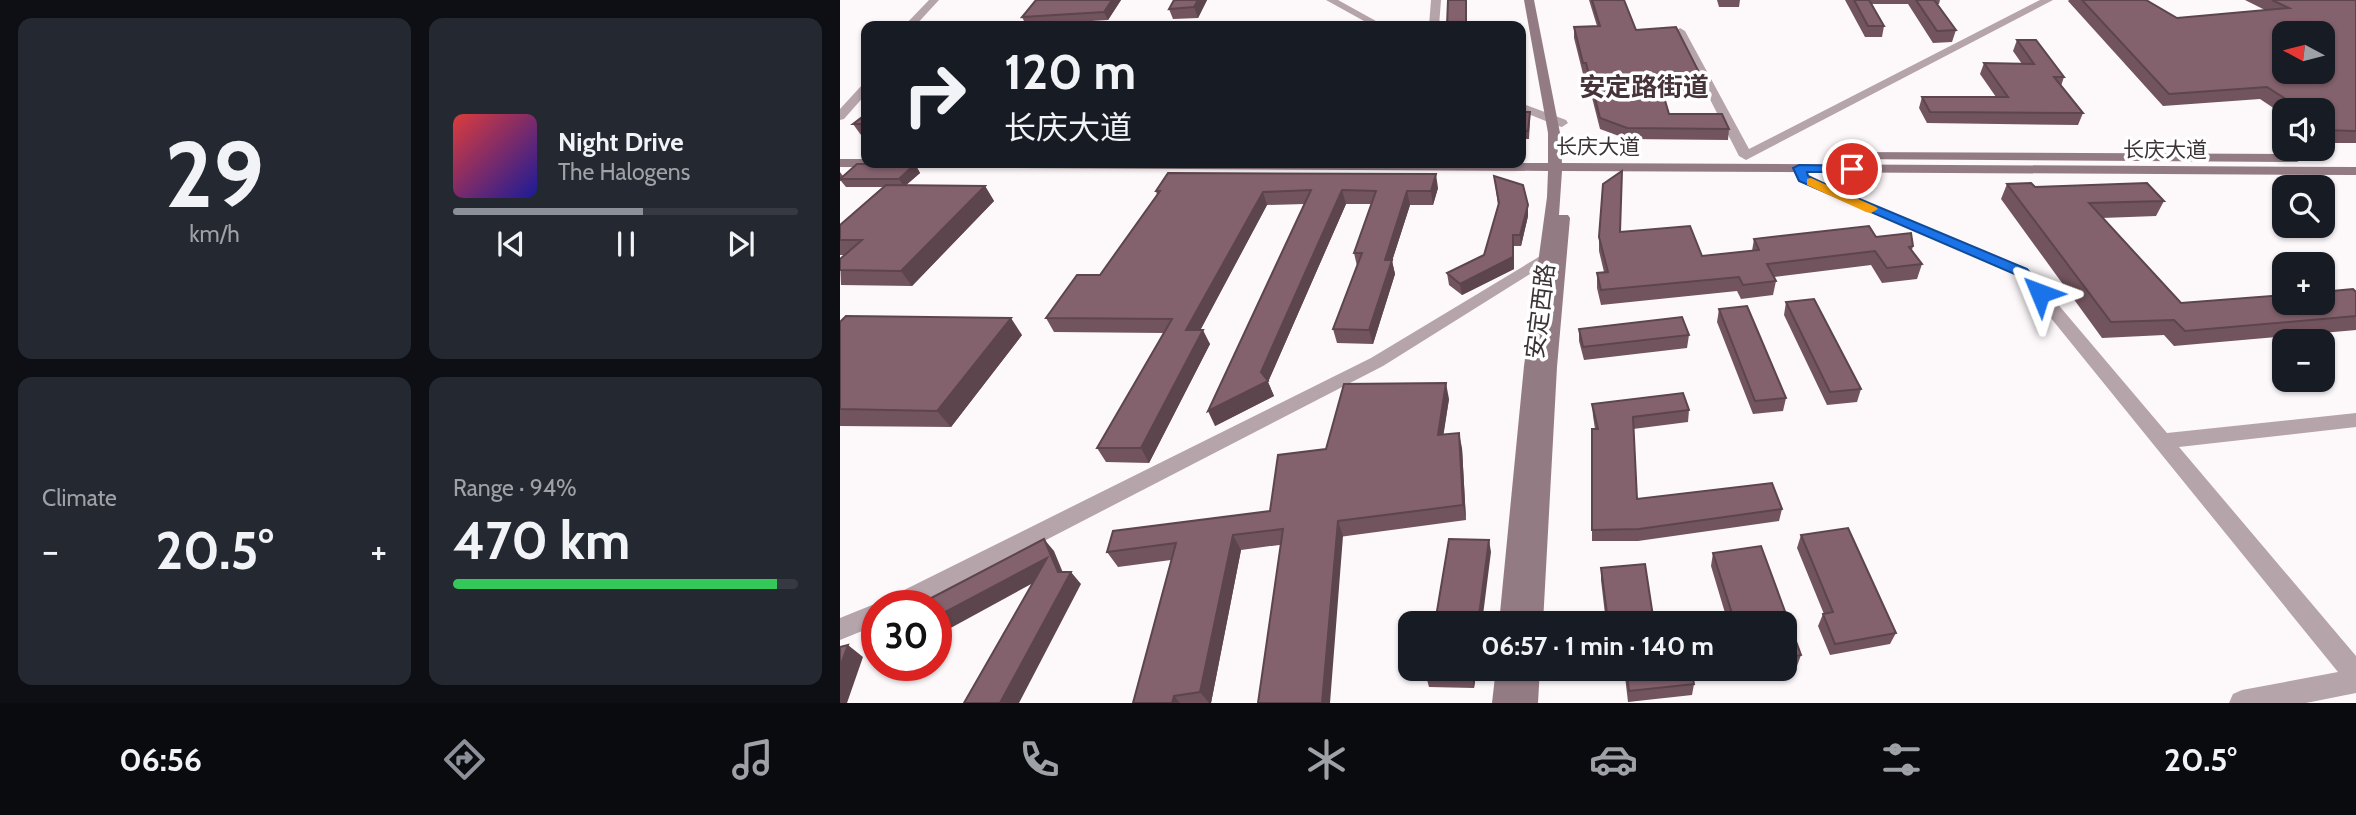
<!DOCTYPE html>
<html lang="en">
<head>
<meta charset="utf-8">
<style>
	:root { --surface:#171b24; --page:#242831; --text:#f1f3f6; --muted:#9ea1a6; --line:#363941; --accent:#8c9099 }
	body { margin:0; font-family:Cabin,"Noto Sans SC",sans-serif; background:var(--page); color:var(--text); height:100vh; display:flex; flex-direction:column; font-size:26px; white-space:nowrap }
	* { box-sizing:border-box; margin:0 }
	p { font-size:23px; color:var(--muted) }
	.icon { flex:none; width:38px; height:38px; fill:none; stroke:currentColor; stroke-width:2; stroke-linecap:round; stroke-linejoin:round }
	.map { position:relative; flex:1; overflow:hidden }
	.panel { display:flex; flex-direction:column; gap:18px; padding:18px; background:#0d0f14; width:840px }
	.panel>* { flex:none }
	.guide { position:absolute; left:21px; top:21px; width:665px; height:147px; border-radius:14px; box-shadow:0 2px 5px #0004; background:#171b24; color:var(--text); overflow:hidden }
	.needle { width:46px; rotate:277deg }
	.fabs { position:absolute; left:1432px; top:21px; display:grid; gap:14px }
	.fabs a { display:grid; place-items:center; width:63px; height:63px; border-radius:14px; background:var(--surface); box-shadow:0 2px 5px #0004; font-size:35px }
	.speed { position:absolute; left:21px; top:590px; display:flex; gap:14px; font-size:35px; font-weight:700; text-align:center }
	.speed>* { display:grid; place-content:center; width:91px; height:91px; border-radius:50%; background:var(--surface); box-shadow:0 2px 5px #0004; line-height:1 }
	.speed .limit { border:10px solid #d22; background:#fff; color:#111 }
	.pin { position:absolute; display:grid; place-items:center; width:60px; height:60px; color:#fff; margin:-30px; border:4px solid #fff; border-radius:50%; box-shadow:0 2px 7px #0007 }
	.me { position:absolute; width:77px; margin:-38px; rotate:314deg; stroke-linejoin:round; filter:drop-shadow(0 0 5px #0008) }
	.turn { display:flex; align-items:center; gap:24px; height:147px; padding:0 28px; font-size:32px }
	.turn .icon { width:91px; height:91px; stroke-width:2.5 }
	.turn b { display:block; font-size:49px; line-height:60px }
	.big { font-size:52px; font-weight:700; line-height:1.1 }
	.panel .widget { flex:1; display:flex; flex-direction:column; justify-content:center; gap:10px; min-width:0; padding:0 24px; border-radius:14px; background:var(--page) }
	.panel .dial { align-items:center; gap:0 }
	.dial b { font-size:91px; line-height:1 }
	.song { display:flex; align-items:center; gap:21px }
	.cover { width:84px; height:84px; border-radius:10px; background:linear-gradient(135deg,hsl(0 70% 55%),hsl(240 70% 35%)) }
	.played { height:7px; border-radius:4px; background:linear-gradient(90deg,var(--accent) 55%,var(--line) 55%) }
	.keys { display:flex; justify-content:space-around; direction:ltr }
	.heat { display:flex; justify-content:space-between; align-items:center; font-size:38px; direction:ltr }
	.charge { height:10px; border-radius:5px; background:linear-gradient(90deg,#34c759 94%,var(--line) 0) }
	.panel .tiles { flex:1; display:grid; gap:18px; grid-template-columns:repeat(2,1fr) }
	.trip { position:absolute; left:558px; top:611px; width:399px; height:70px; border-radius:14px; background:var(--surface); box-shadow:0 2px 5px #0004; font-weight:700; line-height:70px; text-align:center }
	.tab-bar { display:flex; height:112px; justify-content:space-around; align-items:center; background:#090b0e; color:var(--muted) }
	.tab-bar .icon { width:49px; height:49px }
	.tab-bar .active { color:var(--accent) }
	.tab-bar b { font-size:32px; color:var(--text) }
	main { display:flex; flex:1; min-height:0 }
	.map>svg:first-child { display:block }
</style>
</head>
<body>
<main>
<section class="panel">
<div class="tiles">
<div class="widget dial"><b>29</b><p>km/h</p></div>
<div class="widget">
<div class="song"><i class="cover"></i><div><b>Night Drive</b><p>The Halogens</p></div></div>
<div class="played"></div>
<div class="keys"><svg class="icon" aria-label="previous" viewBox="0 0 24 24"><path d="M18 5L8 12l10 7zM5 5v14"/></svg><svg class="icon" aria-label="pause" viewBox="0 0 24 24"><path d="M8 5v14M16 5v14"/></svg><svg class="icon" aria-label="next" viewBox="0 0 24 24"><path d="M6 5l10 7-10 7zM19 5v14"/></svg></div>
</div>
<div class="widget"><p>Climate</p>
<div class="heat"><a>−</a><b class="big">20.5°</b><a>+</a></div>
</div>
<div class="widget"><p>Range · 94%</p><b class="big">470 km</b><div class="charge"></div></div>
</div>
</section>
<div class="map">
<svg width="1516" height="703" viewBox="0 0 1516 703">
	<rect width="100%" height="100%" fill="#fdf8fa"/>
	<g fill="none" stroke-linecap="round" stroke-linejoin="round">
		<path fill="#b5a4a9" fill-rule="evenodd" d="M89,0H99L75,26H64Z
			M486,0H498L545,26H533Z
			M591,0H601L599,26H589Z
			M1200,0H1213L906,160L899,156L835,31L840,28L845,31L909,149Z
			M26,83V94L4,119L0,120V109L22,85Z
			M681,103L726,120L728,123L722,127L718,126L681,111Z
			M959,164L964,165L969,176L998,190L1188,269L1327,433L1516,413V427L1339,447L1516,656V693L1466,703H1389L1393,694L1402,690L1498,672L1176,275L958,181L952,168Z
			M717,246L722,248L725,251L722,254L543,366L78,606H37V625L0,640V618L37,603L43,605L46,599L531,358Z"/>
		<path fill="#937b83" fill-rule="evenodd" d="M684,0H694L720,133L722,163L1516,167V175L722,171L719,215H728L730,218L717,367L703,623H659L684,366L707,197L708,171L0,167V159H26V163H708V133Z
			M1005,152L1457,154L1464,158L1457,162L1000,159V153Z
			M656,668H700L698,703H652Z"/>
	</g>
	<path fill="#72545e" d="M196,0H281L268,20L186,25L182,17Z
		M334,0H367L358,18L333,19L329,9Z
		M749,0H784L796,30L865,84L864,95L824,98L829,114L889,129L888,140L787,139L760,129L746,74H743L734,38V27L757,26Z
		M877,0H900L899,7H879Z
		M1005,0H1100L1099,4H1097L1116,30L1112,42L1093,43L1068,4H1032L1044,26L1042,37H1025Z
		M1229,0H1306L1337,18L1425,10L1405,0H1516V143H1482V110H1444V115L1420,99L1323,106L1228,1Z
		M1177,40L1224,77L1221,86L1243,113L1238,125L1087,123L1079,108L1082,97H1156L1140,74L1144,63L1182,64L1173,51Z
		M681,112L690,120L689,139H681Z
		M26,114V135H21L13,124Z
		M1444,117V133L1437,128Z
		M75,164L80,173L66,185L145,186L154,201L72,286L1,285L0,259L5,255H0V225L43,187H6L1,181H0V172L3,176Z
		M654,176L688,216L681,246H674V269L622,295L609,285L607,273L644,255L658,205Z
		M1167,184L1324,201L1316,216L1262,218L1341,303L1516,292V330L1334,346L1324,335L1262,338L1161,199Z
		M598,188L593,205H570L552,261L555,274L533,344L497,343L493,329L517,266L514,253L532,204H506L428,382L434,396L375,426L465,204L427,205L360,330L370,344L309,463L266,462L257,448L324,333L214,332L206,318L260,275L317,195L316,191Z
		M759,237L862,256L912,251L914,239L1036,237L1073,246L1072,250L1082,264L1077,279L1042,283L1031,265L934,277L936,281L933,295L901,299L897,291L761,305L757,288V273L764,272L759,251Z
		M946,302L1021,389L1017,402L987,405L944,315Z
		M879,309L946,398L943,411L913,414L877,322Z
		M0,322L182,335L111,427L0,426Z
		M739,329L849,335L847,348L744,360L739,341Z
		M609,399L603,435L622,448L626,520L401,550L371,703H293L331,560L278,567L267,552L430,511L486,449Z
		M752,404L849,410L848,422L793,429L797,499L942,509L939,521L798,541H752V429H755L753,416Z
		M961,535L1056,633L1050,644L990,655L978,626L983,614H984L957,548Z
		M921,546L961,655L957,666L945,668V623H888L871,566L873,553Z
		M761,568L814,623H766L761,580Z
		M587,668H637L634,688L589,687L586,676Z
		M784,668H851L854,684L852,695L788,702Z
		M891,668H943L894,677Z"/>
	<path fill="#5c454c" d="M272,0H281L268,20L264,12Z
		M358,0H367L358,18L354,7Z
		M626,0H627V26H626Z
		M75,164L80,173L64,187L59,179Z
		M596,174L598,188L593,205L591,191Z
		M145,186L154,201L72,286L61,271Z
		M502,190L506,204L428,382L434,396L375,426L368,411L421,372Z
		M567,191L570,205L552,261L555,274L533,344L529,330L545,260Z
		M423,192L427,205L353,344L346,330Z
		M688,205V216L681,246L680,235Z
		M673,235L674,246V269L622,295L620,284Z
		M171,318L182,335L111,427L97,411Z
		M363,330L370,344L309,463L301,448Z
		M606,383L609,399L601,451L598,435Z
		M619,433L622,448L626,520L623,505Z
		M498,521L503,536L490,703H482Z
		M393,535L401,550L371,703H369L360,692Z
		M204,539L214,551L226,580L231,572L241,584L179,703H160L218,572Z
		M649,540L651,552L642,623H638Z
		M207,558L217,570L96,636V617Z
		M8,645L23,657L7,703H0V667Z
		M633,668H637L634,688L632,677Z
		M334,696L340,703H332Z"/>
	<path fill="#84626d" stroke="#5c454c" stroke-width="2" fill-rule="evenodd" d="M196,0H272L264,12L182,17Z
		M334,0H358L354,7L329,9Z
		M608,0H626V26H607Z
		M752,0H784L796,30L836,27L865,84L821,87L829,114H882L889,129L787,128L760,118L746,63H743L734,27L760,26Z
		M1014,0H1029L1044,26H1028Z
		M1076,0H1094L1116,30L1097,31Z
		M1242,0H1306L1337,18L1449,8L1432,0H1516V131L1482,130V110H1463L1427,87L1329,94ZM1444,33H1482V72H1444Z
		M1177,40H1196L1224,77H1214L1243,113L1090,112L1082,97H1168L1144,63L1194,64Z
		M681,112H690L688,131H681Z
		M26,114V124H13Z
		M17,164H75L59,179H0Z
		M782,171L780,232L850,226L862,256L919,250L914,239L1029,226L1036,237L1071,233L1073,246L1069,247L1082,264L1047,268L1035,251L927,264L936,281L903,285L899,277L761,290L757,273L768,272L759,237L763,184Z
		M328,173L596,174L591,191H567L545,260H552L529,330L493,329L522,253H514L536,191L502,190L421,372L428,381L368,411L471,190L423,192L346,330H363L301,448H257L332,319L206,318L237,275H260L320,191H316Z
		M654,176L683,185L688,205L680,235H673V257L620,284L607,273L644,255L659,203Z
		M1191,183L1195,187L1307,183L1324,201L1249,203L1341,303L1444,295V303H1482V292L1513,289L1516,292V316L1345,331L1334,320L1271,322L1167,184Z
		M46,185L145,186L61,271L0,270V259L22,240H0V225Z
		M974,299L1021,389L990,392L946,302Z
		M907,306L946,398L915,401L879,309Z
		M6,316L171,318L97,411L0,409V322Z
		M842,317L849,335L743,347L739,329Z
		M606,383L598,435L619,433L623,505L498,521L482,703H418L443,529L393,535L360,692L334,696L332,703H293L336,543L267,552L273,531L430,511L438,455L486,449L504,384Z
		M843,393L849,410L793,417L797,499L932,483L942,509L799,529L752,530V429H758L752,404Z
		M1008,528L1056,633L995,644L983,614L993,612L961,535Z
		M204,539L218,572H231L160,703H124L207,558L96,617V606H76Z
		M609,539L649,540L638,623H595Z
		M921,546L961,655L945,658V623H895L873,553Z
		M805,564L814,623H780L779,620L768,621L761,568Z
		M37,626V648L34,650L29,630Z
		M8,645L0,667V647Z
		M587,668H633L632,677L586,676Z
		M786,668H851L854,684L789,691Z"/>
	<path fill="#1a73e8" stroke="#114b97" stroke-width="2" d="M959,165L1016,166L1018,169L1012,172H967L968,176L998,190L1187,269L1207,293L1200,298L1195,296L1177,275L959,181L953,168Z"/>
	<path fill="#f59e0b" d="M971,178L1036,207L1038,209L1031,213L1026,212L967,185V179Z"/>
	<g text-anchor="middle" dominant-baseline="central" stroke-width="7" stroke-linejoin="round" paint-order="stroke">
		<g font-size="21" fill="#3c3336" stroke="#fff">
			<text x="758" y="146">长庆大道</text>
			<text x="1325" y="149">长庆大道</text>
		</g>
		<g font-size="24" fill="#3c3336" stroke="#fff">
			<text transform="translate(700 311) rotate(-83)">安定西路</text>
		</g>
		<g font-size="26" font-weight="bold" fill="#46343a" stroke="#fff">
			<text x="804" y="87">安定路街道</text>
		</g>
	</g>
</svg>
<div class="fabs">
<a><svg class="needle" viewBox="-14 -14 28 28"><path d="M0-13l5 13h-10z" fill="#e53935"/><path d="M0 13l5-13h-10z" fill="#9ea1a6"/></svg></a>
<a><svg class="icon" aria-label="sound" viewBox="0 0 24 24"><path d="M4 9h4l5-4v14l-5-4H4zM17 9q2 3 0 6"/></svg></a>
<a><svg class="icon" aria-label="search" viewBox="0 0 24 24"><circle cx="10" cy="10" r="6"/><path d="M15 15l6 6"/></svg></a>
<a>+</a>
<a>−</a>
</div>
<div class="speed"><div class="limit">30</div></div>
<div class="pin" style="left:1012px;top:169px;background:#d93025"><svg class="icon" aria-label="arrive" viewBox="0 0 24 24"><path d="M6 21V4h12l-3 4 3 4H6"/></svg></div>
<svg class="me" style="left:1200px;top:293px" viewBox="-20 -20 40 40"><path d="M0-17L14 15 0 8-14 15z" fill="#1a73e8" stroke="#fff" stroke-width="4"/></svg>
<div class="trip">06:57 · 1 min · 140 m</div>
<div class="guide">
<div class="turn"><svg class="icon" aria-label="right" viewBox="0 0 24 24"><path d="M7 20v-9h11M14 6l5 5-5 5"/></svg><div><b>120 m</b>长庆大道</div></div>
</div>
</div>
</main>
<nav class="tab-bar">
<b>06:56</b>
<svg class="icon active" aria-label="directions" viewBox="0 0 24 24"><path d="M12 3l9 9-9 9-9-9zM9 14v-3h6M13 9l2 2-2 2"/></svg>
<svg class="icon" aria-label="music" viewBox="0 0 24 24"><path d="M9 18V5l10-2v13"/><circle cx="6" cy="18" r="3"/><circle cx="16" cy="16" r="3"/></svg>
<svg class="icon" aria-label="phone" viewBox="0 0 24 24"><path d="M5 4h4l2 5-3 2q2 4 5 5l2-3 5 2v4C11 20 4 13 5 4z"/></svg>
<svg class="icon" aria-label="climate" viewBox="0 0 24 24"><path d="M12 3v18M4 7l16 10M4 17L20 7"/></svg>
<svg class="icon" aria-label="car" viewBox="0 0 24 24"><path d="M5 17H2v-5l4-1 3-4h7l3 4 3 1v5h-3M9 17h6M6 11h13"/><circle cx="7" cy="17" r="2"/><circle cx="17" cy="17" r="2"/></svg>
<svg class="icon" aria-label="filters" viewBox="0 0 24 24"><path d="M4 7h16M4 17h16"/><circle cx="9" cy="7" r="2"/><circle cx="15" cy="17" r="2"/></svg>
<b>20.5°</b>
</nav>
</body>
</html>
